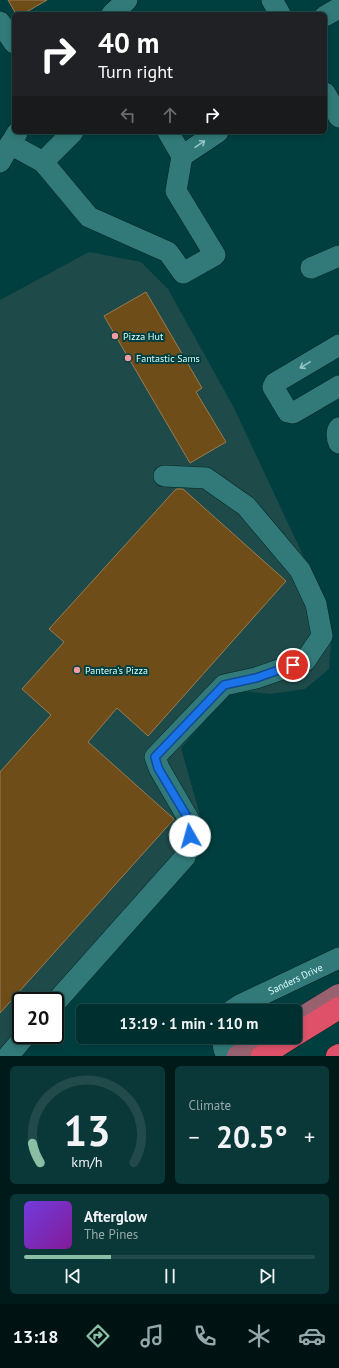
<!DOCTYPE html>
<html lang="en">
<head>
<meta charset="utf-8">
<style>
	:root { --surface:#002f2f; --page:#0a3737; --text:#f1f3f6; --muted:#95a9aa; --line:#224a4b; --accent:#8abfa5 }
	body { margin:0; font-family:"PT Sans",sans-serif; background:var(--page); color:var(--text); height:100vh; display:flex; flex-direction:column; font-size:15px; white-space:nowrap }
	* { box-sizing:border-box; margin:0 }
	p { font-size:13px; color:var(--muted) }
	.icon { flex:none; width:22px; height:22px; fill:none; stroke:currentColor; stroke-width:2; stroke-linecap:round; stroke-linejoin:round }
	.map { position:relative; height:1056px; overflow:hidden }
	.sheet { display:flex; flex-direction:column; gap:10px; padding:10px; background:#001a1a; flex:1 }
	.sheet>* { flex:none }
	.guide { position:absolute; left:12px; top:12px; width:315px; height:122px; border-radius:6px; box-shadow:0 2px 6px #0003,0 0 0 1px var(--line); background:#202124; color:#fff; overflow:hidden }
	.speed { position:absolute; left:12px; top:992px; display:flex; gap:8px; font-size:20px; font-weight:700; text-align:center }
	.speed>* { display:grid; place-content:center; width:52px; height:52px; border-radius:50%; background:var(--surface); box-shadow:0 2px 6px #0003,0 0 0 1px var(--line); line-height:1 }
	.speed .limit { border:2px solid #111; border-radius:6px; background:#fff; color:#111 }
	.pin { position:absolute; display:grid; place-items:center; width:34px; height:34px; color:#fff; margin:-17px; border:2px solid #fff; border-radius:50%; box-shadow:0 1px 4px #0007 }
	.me { position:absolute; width:44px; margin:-22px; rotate:353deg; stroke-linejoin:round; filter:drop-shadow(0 0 3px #0008) }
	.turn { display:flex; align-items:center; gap:14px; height:84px; padding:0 20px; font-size:18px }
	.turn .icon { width:52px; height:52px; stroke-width:2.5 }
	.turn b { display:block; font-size:28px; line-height:34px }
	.lanes { display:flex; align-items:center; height:38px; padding:0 20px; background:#0003; justify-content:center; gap:20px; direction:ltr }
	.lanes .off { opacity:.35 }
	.big { font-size:30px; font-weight:600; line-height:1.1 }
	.sheet .widget { flex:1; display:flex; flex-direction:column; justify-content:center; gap:6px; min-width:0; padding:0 14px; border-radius:6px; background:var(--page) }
	.sheet .dial { align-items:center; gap:0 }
	.dial svg { height:104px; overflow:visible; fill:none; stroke:var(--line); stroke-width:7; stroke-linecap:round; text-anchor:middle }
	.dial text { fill:var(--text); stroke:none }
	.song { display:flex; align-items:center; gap:12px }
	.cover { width:48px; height:48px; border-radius:6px; background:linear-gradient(135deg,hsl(260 70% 55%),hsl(290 70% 35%)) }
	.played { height:4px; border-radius:2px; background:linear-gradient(90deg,var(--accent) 30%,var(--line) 30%) }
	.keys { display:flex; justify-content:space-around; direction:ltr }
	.heat { display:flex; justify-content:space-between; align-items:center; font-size:22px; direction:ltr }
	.sheet .tiles { flex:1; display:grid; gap:10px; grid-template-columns:1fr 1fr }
	.widget:last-child { grid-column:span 2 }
	.trip { position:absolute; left:76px; top:1004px; width:226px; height:40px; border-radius:6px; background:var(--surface); box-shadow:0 2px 6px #0003,0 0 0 1px var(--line); font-weight:600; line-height:40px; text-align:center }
	.tabs { display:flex; height:64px; justify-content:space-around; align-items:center; background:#001313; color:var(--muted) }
	.tabs .icon { width:28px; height:28px }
	.tabs .on { color:var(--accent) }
	.tabs b { font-size:18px; color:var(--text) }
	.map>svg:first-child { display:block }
</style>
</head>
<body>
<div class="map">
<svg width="339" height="1056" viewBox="0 0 339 1056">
	<rect width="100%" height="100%" fill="#003f3f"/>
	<path fill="#1e4b4a" d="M89,252L141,262L168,289L233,406L324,600L331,643L329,669L305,689L270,694L231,690L181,748L201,819L197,854L182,876L55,1019V1001H21V1035H41L22,1056H0V300Z"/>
	<path fill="#6f4d19" stroke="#9b7b50" d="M8,0H47L23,14H16Z
		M146,292L202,388L196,392L226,442L190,463L104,316Z
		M176,489H183L286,581L148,736L117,708L88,742L174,819L0,1013V772L51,715L22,689L64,642L49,629Z"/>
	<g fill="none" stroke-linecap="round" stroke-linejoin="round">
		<defs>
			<g id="minor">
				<path d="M272,0L280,14"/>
				<path d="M112,14L127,0"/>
				<path d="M325,16L339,8"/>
				<path d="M0,22L14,43"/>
				<path d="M325,93L339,117"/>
				<path d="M10,144L43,162L73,132"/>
				<path d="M182,156L218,132"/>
				<path d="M0,162L17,133"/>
				<path d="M43,162L89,217L168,252L183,273L215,255L176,191L182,156L168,132"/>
				<path d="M311,268L339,256"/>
				<path d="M339,345L275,383L273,387L288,412L293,413L339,386"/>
				<path d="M339,428C336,432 337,439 339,443"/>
				<path d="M55,1003L185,857L192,825L159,768L155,757L224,685L256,678L305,661L322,636L316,604L300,570L246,506L206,478L164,476"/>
				<path id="s1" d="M231,1011L240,1005L339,958"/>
				<path d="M222,1037L224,1049L227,1056"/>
				<path d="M8,1056L26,1035"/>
			</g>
			<path id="major" d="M295,1022L339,995
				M238,1056L270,1037"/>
			<path id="highway" d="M295,1035L339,1008
				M262,1056L292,1037
				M337,1056L339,1055"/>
		</defs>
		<use href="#minor" stroke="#002423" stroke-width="22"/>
		<use href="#major" stroke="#002423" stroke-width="23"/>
		<use href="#highway" stroke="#002423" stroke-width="23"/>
		<use href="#minor" stroke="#317a79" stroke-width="21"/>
		<use href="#major" stroke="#99616f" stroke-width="22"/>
		<use href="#highway" stroke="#df5169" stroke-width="22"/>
	</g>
	<defs><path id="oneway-shaft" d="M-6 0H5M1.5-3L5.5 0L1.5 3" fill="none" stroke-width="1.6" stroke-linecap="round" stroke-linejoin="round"/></defs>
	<g stroke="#95c7c6">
		<use href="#oneway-shaft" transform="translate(200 144) rotate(-34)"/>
		<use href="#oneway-shaft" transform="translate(305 365) rotate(149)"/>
	</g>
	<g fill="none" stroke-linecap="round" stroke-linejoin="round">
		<defs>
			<path id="route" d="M190,836L192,825L158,768L155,757L224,685L256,678L293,665"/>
		</defs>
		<use href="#route" stroke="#114b97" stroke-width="10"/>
		<use href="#route" stroke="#1a73e8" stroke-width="7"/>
	</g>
	<g fill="#f49aa3" stroke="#003f3f" stroke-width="1.5">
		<circle cx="115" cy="336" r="4"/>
		<circle cx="128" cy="358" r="4"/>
		<circle cx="77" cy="670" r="4"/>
	</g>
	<g text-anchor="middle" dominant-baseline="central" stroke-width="4" stroke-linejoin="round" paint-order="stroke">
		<g font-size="10" fill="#d8fbf9" stroke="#003f3f" text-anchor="start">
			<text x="123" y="336">Pizza Hut</text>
			<text x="136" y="358">Fantastic Sams</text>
			<text x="85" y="670">Pantera's Pizza</text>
		</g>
		<g font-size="10" fill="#d8fbf9" stroke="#003f3f">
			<text stroke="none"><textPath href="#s1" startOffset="72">Sanders Drive</textPath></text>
		</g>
	</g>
</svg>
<div class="speed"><div class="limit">20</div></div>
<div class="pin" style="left:293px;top:665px;background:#d93025"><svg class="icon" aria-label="arrive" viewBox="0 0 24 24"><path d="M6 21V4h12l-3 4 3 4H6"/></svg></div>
<svg class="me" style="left:190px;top:836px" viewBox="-20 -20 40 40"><circle r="19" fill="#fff"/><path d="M0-13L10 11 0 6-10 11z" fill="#1a73e8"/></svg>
<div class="trip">13:19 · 1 min · 110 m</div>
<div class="guide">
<div class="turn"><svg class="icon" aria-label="right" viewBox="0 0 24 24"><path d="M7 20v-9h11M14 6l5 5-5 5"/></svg><div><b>40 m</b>Turn right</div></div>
<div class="lanes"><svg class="icon off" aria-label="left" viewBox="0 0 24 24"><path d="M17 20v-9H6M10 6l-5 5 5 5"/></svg><svg class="icon off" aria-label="ahead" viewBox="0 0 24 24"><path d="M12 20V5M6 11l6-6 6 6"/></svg><svg class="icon" aria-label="right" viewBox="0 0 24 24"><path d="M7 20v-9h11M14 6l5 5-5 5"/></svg></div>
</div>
</div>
<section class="sheet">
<div class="tiles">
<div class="widget dial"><svg viewBox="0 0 100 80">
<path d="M14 69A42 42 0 1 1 86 69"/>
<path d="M14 69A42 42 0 0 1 8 54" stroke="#8abfa5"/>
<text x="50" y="56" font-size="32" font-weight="700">13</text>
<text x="50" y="72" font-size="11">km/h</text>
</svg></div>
<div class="widget"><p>Climate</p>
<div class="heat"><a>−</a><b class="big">20.5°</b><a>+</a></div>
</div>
<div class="widget">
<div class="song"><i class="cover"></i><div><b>Afterglow</b><p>The Pines</p></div></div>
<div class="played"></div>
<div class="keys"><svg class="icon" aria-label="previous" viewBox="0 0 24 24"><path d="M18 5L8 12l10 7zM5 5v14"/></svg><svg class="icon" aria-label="pause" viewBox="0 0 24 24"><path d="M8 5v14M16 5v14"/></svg><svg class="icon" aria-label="next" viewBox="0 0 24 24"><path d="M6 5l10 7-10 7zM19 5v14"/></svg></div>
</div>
</div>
</section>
<nav class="tabs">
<b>13:18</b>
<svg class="icon on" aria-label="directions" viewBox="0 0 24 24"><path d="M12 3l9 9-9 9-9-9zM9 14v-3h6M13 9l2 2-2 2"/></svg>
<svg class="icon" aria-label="music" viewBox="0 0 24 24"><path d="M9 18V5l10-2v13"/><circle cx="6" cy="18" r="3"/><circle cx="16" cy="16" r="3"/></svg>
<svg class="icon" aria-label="phone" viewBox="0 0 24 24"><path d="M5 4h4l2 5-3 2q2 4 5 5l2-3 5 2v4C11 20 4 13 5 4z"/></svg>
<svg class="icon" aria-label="climate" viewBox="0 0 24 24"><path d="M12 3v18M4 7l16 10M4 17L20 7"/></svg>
<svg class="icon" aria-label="car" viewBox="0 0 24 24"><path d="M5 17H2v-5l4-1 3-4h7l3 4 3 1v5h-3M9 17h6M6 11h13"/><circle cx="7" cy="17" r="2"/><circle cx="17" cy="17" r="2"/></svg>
</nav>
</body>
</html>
